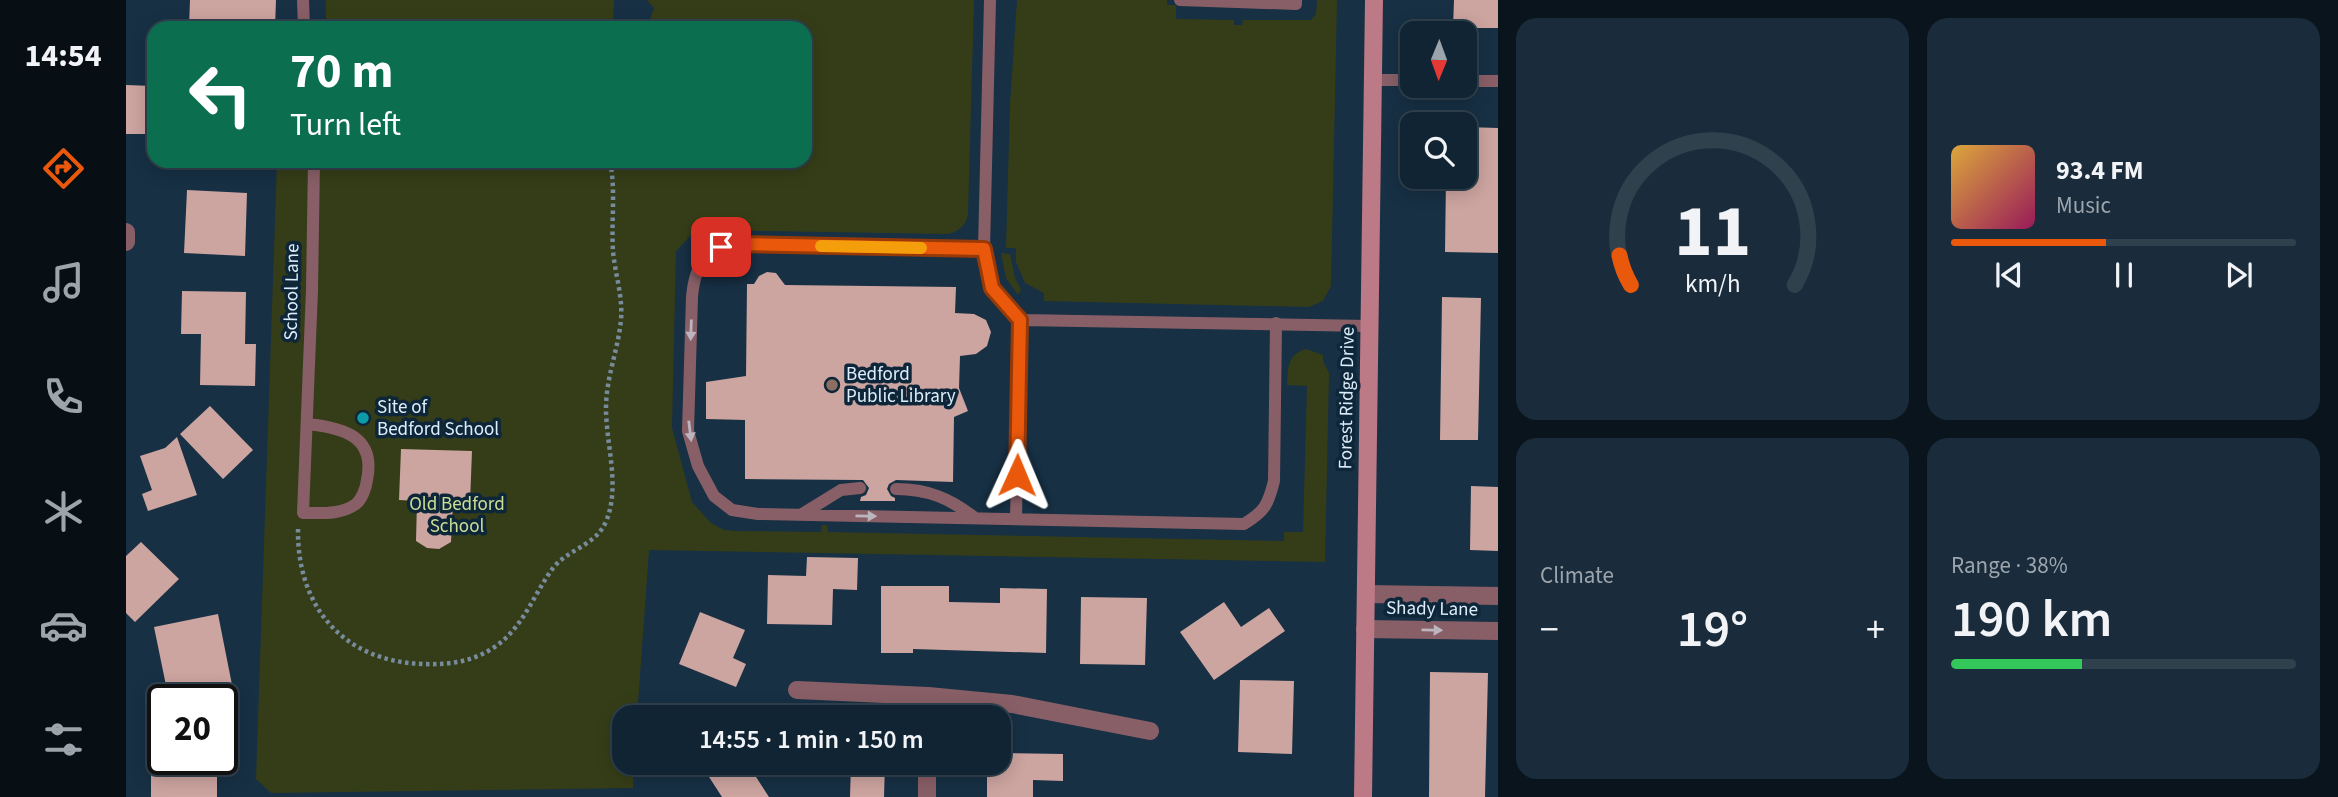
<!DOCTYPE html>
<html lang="en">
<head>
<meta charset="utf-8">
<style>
	:root { --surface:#112433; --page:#1a2c3b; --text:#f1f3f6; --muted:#9ca4ac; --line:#30414e; --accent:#ea580c }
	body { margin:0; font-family:"Source Sans 3",sans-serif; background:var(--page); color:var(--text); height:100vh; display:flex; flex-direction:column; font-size:26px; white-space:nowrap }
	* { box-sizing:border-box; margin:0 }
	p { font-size:23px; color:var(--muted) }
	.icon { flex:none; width:38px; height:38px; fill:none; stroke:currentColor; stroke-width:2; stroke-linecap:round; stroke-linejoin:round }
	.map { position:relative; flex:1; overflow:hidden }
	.drawer { display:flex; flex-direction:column; gap:18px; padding:18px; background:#09141c; width:840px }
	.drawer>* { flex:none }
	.hud { position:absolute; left:21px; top:21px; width:665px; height:147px; border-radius:21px; box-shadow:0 4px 18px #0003,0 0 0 2px var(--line); background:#0b6e4f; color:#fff; overflow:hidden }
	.needle { width:46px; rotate:181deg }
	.controls { position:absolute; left:1274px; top:21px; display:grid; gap:14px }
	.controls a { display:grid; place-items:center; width:77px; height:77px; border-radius:14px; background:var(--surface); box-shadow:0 4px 18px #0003,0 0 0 2px var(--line); font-size:35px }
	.speed { position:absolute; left:21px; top:684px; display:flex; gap:14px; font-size:35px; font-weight:700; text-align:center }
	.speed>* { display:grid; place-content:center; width:91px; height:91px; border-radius:50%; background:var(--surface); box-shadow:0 4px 18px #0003,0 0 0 2px var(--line); line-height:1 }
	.speed .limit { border:4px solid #111; border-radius:10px; background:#fff; color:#111 }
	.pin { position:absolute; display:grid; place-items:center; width:60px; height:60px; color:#fff; margin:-30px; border-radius:14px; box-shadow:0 4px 10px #0006 }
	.me { position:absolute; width:77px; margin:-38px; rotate:1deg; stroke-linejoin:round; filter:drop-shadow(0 0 5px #0008) }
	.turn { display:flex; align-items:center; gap:24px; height:147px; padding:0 28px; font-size:32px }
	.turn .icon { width:91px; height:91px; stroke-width:2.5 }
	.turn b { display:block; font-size:49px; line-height:60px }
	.big { font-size:52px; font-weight:600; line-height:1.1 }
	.drawer .tile { flex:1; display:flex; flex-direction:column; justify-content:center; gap:10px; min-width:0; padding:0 24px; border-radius:21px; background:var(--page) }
	.drawer .dial { align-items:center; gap:0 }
	.dial svg { height:182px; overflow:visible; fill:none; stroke:var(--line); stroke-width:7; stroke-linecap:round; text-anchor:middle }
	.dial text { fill:var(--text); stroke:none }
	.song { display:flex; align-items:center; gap:21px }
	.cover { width:84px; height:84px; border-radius:10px; background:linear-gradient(135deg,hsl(40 70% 55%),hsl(330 70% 35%)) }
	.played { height:7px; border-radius:4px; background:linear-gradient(90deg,var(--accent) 45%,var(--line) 45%) }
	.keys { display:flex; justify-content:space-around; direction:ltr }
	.heat { display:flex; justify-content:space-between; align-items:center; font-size:38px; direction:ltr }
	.charge { height:10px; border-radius:5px; background:linear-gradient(90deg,#34c759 38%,var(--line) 0) }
	.drawer .tiles { flex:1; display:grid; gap:18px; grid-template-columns:repeat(2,1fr) }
	.trip { position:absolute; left:486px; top:705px; width:399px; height:70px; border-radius:21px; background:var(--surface); box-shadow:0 4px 18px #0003,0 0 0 2px var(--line); font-weight:600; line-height:70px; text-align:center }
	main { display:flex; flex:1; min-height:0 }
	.dock { display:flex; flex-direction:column; width:126px; justify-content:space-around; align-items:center; background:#070e14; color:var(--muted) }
	.dock .icon { width:49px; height:49px }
	.dock .active { color:var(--accent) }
	.dock b { font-size:32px; color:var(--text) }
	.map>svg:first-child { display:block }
</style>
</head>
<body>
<main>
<nav class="dock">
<b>14:54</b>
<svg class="icon active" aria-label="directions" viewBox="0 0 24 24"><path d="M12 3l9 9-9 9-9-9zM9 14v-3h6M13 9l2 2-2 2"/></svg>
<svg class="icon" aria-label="music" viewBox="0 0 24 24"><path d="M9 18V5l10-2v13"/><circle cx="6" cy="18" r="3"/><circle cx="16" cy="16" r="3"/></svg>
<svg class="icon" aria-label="phone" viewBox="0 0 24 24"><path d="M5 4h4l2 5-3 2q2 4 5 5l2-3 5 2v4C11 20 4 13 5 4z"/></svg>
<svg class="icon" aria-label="climate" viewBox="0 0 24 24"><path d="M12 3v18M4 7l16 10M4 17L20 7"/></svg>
<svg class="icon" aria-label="car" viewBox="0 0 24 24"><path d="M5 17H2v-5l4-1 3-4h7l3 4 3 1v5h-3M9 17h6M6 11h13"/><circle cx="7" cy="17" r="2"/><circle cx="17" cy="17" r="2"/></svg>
<svg class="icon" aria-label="filters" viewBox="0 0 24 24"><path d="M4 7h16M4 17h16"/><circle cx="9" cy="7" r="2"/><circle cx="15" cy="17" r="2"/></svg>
</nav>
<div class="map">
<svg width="1372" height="797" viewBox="0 0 1372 797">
	<rect width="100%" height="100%" fill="#173044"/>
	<path fill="#353d18" d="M200,0H488L487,28H200Z
		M521,0H848L842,213C841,225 833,231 822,234L570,230L550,251L546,428L566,502L585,523L598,530L610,531L695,532L696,525H701L702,532L1158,541V532H1177L1181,386L1161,385C1162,368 1161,355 1180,349L1197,355V361L1203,373L1199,562L523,550L511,717L499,718V763H508L507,788L145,793L130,779L151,161H679V28H521L528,8Z
		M891,0H1041V5H1050V19L1108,20V25H1116L1117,20H1185L1190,14L1191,0H1211L1205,286L1197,301L1183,307L918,301V293L899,283L890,262V248H880L884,104Z
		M875,253L884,254L889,278L895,290L892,295L880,278Z"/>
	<path fill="#cca4a0" d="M64,0H150L149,28H63Z
		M1328,0H1372V28H1327Z
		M0,85L27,86L26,134H0Z
		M1339,127L1372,128V253L1319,252L1320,177H1339Z
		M61,190L121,193L119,256L58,253Z
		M641,272L650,273L659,285L830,287L829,313L848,314L860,320L865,332L861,346L850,354L834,356L833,388L842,411L828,417L827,482L770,480L763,484L761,489L765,496L769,498V501H734L735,497L740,495L743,488L737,480L619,479V420L580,419V382L620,376L621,284H628L633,276Z
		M56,291L120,292L119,344H130L129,386L74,385L75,334H55Z
		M1316,297L1355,298L1352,440H1314Z
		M84,406L127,450L97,479L54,434Z
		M51,437L71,495L22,511L16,494L26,490L14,456L39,448Z
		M275,449L346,451L344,502H327L325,542L313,549L301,548L290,541L291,501L273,500Z
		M1345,486L1372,487V551L1344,550Z
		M15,542L53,579L9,622L0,613V556Z
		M681,557L732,558L731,590L707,589L706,625L641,624L642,575L680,576Z
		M755,586H823V602L874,603V588L921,589L920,653L787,649V653H755Z
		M955,597L1021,598L1019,665L954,664Z
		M1098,602L1115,627L1143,608L1159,631L1088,680L1054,632Z
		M574,612L619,630L607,658L620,664L610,687L553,664Z
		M92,614L109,700H43L28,627Z
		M1304,672L1362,673L1359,797H1303Z
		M1114,680L1168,681L1166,754L1112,752Z
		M873,753L937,754V781L907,780V797H861V763H873Z
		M25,760H91V797H25Z
		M574,763H621L643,797H596Z
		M725,763H759L758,797H724Z"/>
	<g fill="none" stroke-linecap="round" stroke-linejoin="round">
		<path stroke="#778b9c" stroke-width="4.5" stroke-dasharray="3.5 3.5" stroke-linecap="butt" d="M172,529C171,607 217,661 296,664C321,665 346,662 367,648C397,629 407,595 427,568C443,548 471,546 481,519C494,485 480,444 480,408C480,378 492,350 495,320C497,296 489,274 487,251C485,221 490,191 484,161"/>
		<path stroke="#895f67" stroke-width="12" d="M177,0L178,28
			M864,0L858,249C861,283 870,297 894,320L1243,326
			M1054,0L1170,4V0
			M1247,80H1286
			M1339,81H1372
			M858,249L612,244C579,249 569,264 566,297L562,431L572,466L588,496L606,510L632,514L1118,524C1139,511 1142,505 1148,481L1150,323
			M182,424C217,428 250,436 241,480C240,488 236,499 230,504C215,515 195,513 177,513L186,290L188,161
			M770,489C801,489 824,498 849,518
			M676,514L715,490L734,488
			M890,519L894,320"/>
		<path stroke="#895f67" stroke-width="18" d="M0,232V242
			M1240,594L1372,596
			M1239,629L1372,631
			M671,690L802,696L886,704L1024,731
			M802,718V696
			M801,797V763"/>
		<path stroke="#bc7986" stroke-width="18" d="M1237,797L1248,0"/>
	</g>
	<defs><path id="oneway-solid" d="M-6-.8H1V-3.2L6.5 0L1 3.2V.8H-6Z" transform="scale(1.75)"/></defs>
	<g fill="#bcb4bf">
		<use href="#oneway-solid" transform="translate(565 330) rotate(92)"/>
		<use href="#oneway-solid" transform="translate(564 431) rotate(83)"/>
		<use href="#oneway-solid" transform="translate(740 516) rotate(1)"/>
		<use href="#oneway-solid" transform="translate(1306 630) rotate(1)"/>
	</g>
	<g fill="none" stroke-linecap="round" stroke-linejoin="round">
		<defs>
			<path id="route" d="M595,247L612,244L858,249L866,288L894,320L891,475"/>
		</defs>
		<use href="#route" stroke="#983908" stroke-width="18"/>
		<use href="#route" stroke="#ea580c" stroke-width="12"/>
		<path stroke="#f59e0b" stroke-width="12" d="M695,246L795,248"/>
	</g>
	<circle fill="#8d6e63" stroke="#0d2639" stroke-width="2.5" cx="706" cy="385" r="7"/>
	<circle fill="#0f9aa8" stroke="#0d2639" stroke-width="2.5" cx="237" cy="418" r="7"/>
	<g text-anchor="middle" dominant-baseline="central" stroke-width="7" stroke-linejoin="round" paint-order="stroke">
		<g font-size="19" fill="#deedfa" stroke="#0d2639">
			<text transform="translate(166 292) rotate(-89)">School Lane</text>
			<text transform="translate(1221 398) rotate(-89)">Forest Ridge Drive</text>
			<text transform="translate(1306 609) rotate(1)">Shady Lane</text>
		</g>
		<g font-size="19" fill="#deedfa" stroke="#0d2639" text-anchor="start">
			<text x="720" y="374">Bedford<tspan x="720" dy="22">Public Library</tspan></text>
			<text x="251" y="407">Site of<tspan x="251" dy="22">Bedford School</tspan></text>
		</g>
		<g font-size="19" fill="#ccdd96" stroke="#0d2639">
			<text x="331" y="504">Old Bedford<tspan x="331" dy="22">School</tspan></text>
		</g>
	</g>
</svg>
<div class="controls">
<a><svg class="needle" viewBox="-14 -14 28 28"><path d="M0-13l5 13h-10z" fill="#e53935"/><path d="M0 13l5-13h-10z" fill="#9ca4ac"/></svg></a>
<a><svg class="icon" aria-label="search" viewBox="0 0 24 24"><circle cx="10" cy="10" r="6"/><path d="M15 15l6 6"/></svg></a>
</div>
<div class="speed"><div class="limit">20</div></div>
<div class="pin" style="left:595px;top:247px;background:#d93025"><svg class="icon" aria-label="arrive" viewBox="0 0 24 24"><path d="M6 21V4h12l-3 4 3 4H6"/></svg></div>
<svg class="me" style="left:891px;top:475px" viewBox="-20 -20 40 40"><path d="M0-17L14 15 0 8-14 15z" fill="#ea580c" stroke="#fff" stroke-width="4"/></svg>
<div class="trip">14:55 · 1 min · 150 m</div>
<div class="hud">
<div class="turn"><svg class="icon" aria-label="left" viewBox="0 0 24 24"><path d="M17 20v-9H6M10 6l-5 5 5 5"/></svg><div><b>70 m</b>Turn left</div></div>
</div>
</div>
<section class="drawer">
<div class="tiles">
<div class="tile dial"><svg viewBox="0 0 100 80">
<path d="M14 69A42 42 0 1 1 86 69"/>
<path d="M14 69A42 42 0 0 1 9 56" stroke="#ea580c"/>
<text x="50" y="56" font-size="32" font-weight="700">11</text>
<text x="50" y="72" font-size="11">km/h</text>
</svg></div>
<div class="tile">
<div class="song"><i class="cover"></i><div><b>93.4 FM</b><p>Music</p></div></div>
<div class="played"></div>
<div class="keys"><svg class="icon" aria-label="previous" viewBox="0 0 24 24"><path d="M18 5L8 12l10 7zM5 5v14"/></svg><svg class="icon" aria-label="pause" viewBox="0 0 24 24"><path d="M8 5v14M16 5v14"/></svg><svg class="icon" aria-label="next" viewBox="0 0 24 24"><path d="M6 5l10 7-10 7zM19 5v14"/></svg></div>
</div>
<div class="tile"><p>Climate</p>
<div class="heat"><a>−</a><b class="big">19°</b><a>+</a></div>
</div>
<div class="tile"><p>Range · 38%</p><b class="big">190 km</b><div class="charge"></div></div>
</div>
</section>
</main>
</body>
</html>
